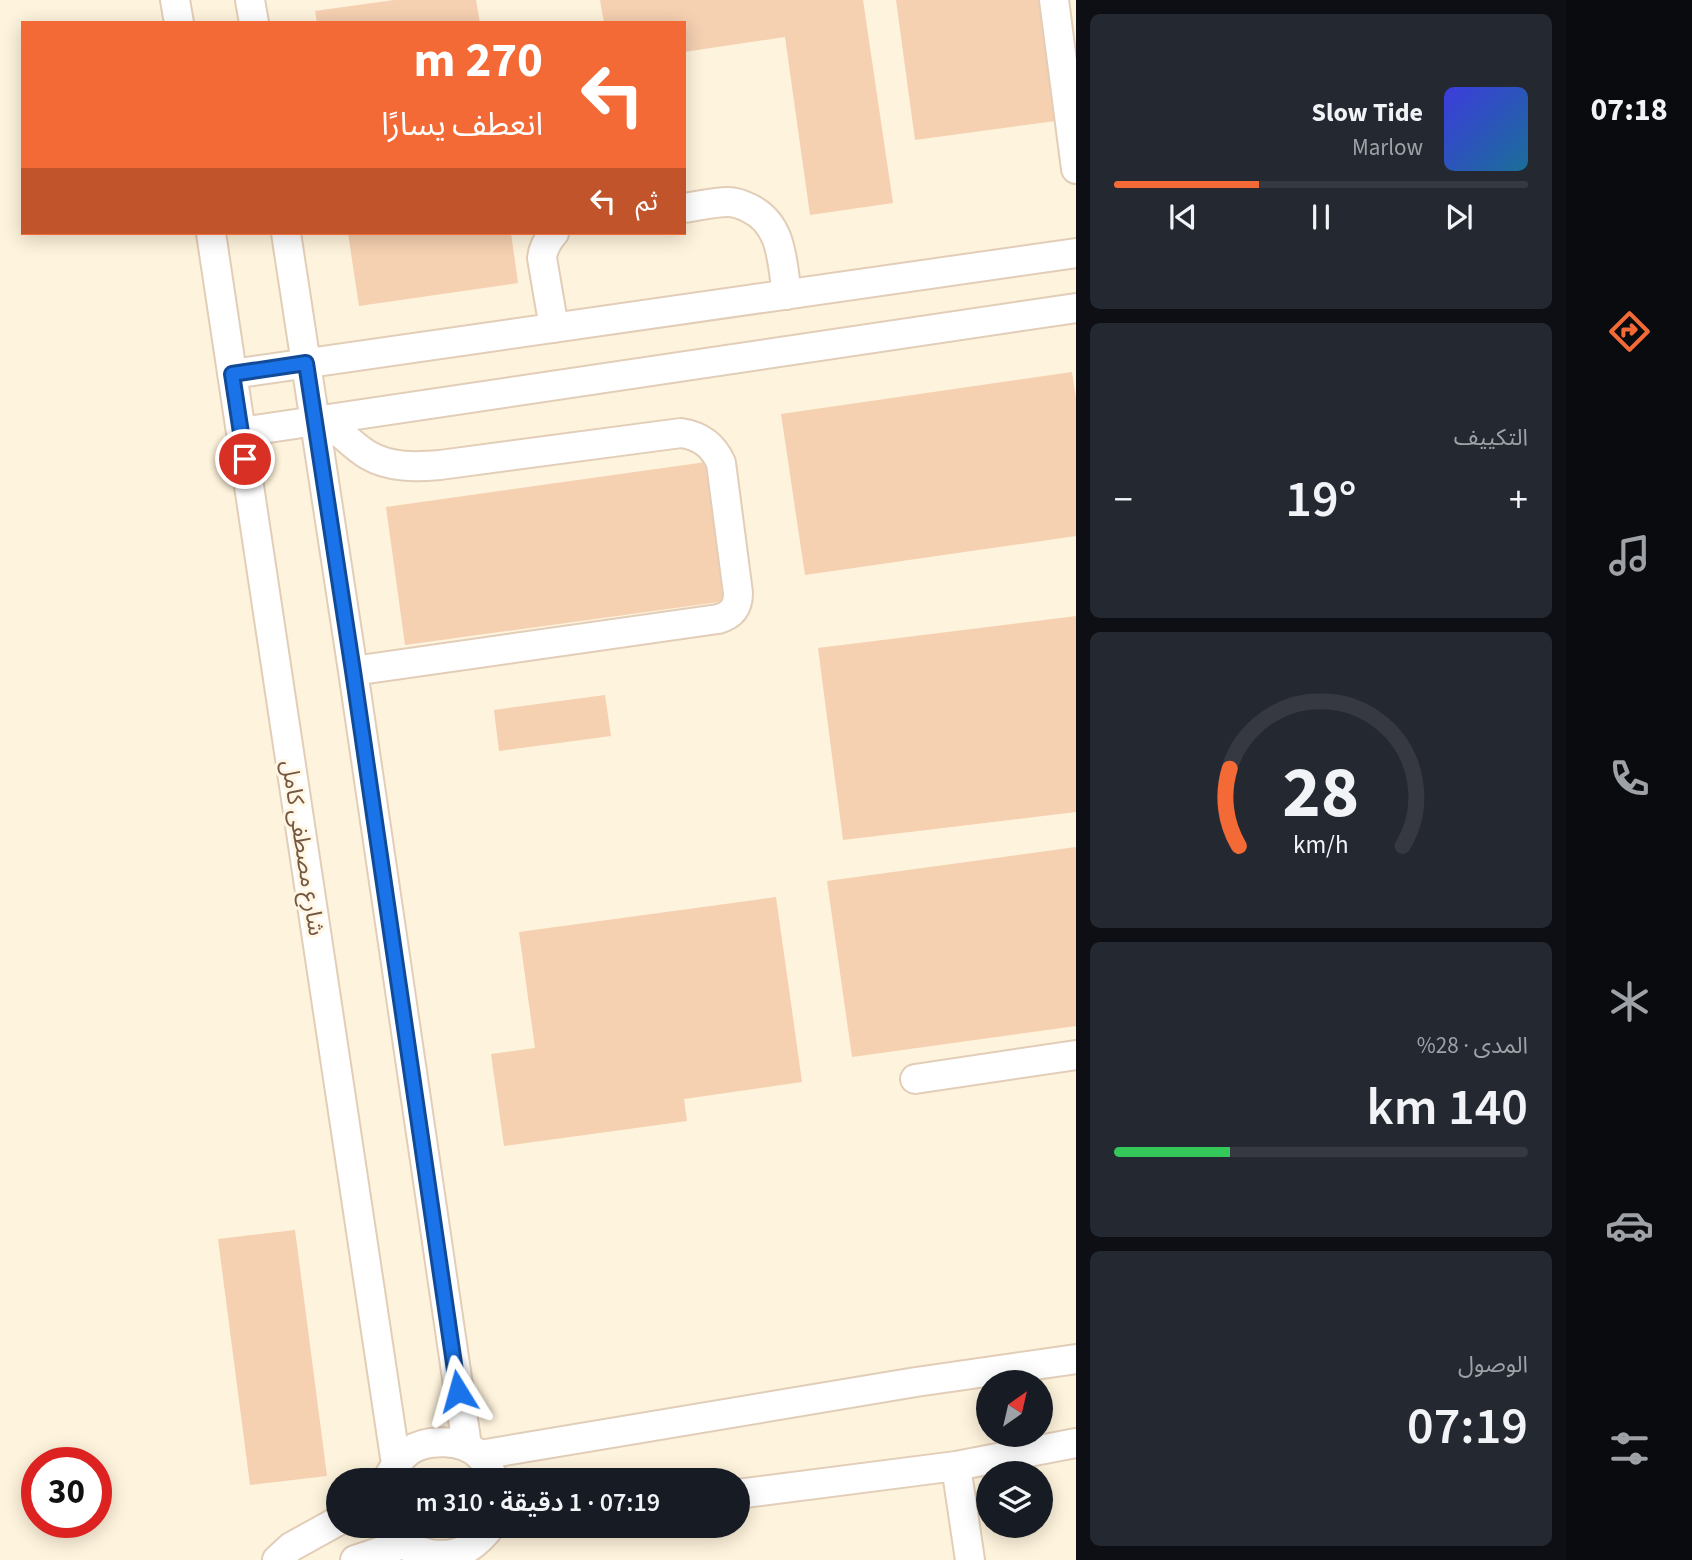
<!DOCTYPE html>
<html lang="ar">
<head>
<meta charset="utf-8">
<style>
	:root { --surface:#171b24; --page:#242831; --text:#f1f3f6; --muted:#9ea1a6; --line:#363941; --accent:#f36a36 }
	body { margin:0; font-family:"Source Sans 3","Noto Sans Arabic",sans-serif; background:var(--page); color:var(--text); direction:rtl; height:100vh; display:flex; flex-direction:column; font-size:26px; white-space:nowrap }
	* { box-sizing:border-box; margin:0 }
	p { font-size:23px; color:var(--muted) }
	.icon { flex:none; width:38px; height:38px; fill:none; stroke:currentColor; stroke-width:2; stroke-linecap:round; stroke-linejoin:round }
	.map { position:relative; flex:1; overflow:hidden; direction:ltr }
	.drawer { display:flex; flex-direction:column; gap:14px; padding:14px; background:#0d0f14; width:490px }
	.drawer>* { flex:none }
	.banner { position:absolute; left:21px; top:21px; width:665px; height:214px; border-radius:0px; box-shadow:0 4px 18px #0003; direction:rtl; background:#f36a36; color:#fff; overflow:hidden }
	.needle { width:46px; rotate:34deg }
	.buttons { position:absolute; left:976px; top:1370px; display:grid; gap:14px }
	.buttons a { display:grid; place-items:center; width:77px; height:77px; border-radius:50%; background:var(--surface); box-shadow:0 4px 18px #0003; font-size:35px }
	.speed { position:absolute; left:21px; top:1447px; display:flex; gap:14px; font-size:35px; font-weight:700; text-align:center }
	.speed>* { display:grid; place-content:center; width:91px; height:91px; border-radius:50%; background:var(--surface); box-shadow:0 4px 18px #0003; line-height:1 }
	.speed .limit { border:10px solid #d22; background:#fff; color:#111 }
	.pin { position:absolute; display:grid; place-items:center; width:60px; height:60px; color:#fff; margin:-30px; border:4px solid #fff; border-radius:50%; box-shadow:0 2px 7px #0007 }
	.me { position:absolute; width:77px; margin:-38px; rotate:352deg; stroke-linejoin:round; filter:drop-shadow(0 0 5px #0008) }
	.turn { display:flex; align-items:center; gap:24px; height:147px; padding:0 28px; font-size:32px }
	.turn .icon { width:91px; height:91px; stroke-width:2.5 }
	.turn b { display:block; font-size:49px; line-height:60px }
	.then { display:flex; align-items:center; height:66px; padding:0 28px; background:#0003; gap:14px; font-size:26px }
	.big { font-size:52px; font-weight:600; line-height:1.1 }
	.drawer .card { flex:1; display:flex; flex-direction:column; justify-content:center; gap:10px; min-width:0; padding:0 24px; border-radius:10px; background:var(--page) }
	.drawer .dial { align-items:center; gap:0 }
	.dial svg { height:182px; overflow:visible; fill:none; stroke:var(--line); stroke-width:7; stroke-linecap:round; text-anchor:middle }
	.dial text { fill:var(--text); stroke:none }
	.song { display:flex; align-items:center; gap:21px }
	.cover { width:84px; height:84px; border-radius:10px; background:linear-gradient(135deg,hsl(240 70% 55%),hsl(200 70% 35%)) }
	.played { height:7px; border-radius:4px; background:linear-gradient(90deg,var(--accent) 35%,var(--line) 35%) }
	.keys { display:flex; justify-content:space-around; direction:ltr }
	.heat { display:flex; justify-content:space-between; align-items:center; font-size:38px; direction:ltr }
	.charge { height:10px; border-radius:5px; background:linear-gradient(90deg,#34c759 28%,var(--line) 0) }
	.trip { position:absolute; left:326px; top:1468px; width:424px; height:70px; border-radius:35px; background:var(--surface); box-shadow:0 4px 18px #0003; font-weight:600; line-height:70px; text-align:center; direction:rtl }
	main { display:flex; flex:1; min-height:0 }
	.tab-bar { display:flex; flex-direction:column; width:126px; justify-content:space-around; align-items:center; background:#090b0e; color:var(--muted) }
	.tab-bar .icon { width:49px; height:49px }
	.tab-bar .selected { color:var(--accent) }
	.tab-bar b { font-size:32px; color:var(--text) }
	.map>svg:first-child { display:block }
</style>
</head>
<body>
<main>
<nav class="tab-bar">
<b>07:18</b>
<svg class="icon selected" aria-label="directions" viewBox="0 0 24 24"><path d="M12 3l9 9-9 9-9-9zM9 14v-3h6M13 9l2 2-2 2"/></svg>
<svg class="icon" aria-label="music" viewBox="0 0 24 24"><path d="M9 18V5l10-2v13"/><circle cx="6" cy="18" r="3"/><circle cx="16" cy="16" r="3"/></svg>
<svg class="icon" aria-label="phone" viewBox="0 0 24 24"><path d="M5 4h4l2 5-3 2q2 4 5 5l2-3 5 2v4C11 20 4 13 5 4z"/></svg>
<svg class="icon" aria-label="climate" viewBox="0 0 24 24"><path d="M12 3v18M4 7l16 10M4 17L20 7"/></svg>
<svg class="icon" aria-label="car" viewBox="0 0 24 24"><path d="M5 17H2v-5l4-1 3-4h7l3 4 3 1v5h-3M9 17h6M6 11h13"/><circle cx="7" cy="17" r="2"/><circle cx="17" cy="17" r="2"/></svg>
<svg class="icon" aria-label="filters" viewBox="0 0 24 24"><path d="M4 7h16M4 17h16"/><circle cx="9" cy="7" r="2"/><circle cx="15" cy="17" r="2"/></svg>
</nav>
<section class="drawer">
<div class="card">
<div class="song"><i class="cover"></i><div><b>Slow Tide</b><p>Marlow</p></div></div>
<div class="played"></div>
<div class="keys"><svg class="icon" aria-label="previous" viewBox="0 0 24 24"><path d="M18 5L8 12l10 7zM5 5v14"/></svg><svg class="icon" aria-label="pause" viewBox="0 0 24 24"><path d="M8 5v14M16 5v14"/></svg><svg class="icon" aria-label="next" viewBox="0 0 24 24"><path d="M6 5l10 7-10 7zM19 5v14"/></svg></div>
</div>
<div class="card"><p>التكييف</p>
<div class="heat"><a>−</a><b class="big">19°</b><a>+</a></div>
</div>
<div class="card dial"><svg viewBox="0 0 100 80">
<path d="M14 69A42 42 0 1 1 86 69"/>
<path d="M14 69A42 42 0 0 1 10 35" stroke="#f36a36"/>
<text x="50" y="56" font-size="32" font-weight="700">28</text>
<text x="50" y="72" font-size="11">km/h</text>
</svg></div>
<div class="card"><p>المدى · 28%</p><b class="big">140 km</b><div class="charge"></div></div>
<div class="card"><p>الوصول</p><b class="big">07:19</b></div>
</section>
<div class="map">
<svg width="1076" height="1560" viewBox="0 0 1076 1560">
	<rect width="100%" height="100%" fill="#fef3dc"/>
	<path fill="#f5d0b1" d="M394,0H476L480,23H317L315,11Z
		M600,0H863L893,203L810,215L785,37L684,52V23H604Z
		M896,0H1047L1063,120L915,140Z
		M348,233H511L518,283L359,306Z
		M1072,372L1076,398V536L805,575L781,414Z
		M706,462L726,601L405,645L386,507Z
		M1076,616V812L843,840L818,648Z
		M605,695L611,736L499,751L494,710Z
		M1076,847V1026L852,1057L827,881Z
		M776,897L802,1082L684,1099L687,1121L504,1146L491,1054L535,1048L519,932Z
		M295,1230L327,1476L250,1485L218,1239Z"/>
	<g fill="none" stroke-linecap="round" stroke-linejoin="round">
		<defs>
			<path id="minor" d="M175,0L179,23
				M250,0L254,23
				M1054,0L1076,169
				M684,208C698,206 714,202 728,202C735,202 743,205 749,208C783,224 782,262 787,295
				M211,233L396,1464
				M286,233L353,671L467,1446
				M554,328L542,258C543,248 547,241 554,233
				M232,374L1076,253
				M325,419C339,431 353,446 368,455C390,468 416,467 440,465L681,433C701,436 713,445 721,463L738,593C738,608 732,615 718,619L353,671
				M241,432L1076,308
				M915,1079L1076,1055
				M480,1455L916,1382L1076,1359
				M956,1466L970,1560
				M389,1476C394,1467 400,1458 409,1451C428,1438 465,1439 481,1457C487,1464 491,1472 494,1480
				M737,1494L956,1466L1076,1443
				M391,1526C395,1531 399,1540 404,1544C410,1549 422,1552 430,1554C458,1558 474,1548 491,1526
				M277,1560L291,1547L338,1521
				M355,1560L403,1544"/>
		</defs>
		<use href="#minor" stroke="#e2ceb8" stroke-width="32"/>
		<use href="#minor" stroke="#fff" stroke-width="28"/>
	</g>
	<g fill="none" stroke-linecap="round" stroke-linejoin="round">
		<defs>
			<path id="route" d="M245,459L232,374L306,363L353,671L458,1391"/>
		</defs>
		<use href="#route" stroke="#114b97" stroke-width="18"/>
		<use href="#route" stroke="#1a73e8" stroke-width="12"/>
	</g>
	<g text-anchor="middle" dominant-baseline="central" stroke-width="6" stroke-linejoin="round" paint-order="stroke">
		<g font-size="23" fill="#745844" stroke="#fff6e4">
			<text transform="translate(303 848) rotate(81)">شارع مصطفى كامل</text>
		</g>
	</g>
</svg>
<div class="buttons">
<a><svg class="needle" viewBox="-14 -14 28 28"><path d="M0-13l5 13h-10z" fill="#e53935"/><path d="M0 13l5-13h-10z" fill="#9ea1a6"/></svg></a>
<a><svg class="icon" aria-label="layers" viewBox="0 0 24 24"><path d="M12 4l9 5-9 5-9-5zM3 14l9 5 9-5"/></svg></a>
</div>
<div class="speed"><div class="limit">30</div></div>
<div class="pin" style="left:245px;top:459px;background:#d93025"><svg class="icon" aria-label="arrive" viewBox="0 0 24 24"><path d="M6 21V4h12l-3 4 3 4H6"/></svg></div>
<svg class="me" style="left:458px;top:1391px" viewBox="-20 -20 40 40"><path d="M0-17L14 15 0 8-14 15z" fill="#1a73e8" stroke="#fff" stroke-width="4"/></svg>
<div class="trip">07:19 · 1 دقيقة · 310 m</div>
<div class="banner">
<div class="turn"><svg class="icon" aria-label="left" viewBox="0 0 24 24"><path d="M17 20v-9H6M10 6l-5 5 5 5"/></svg><div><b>270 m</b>انعطف يسارًا</div></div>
<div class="then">ثم<svg class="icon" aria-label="left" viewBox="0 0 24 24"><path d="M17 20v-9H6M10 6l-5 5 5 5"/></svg></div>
</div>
</div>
</main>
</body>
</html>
